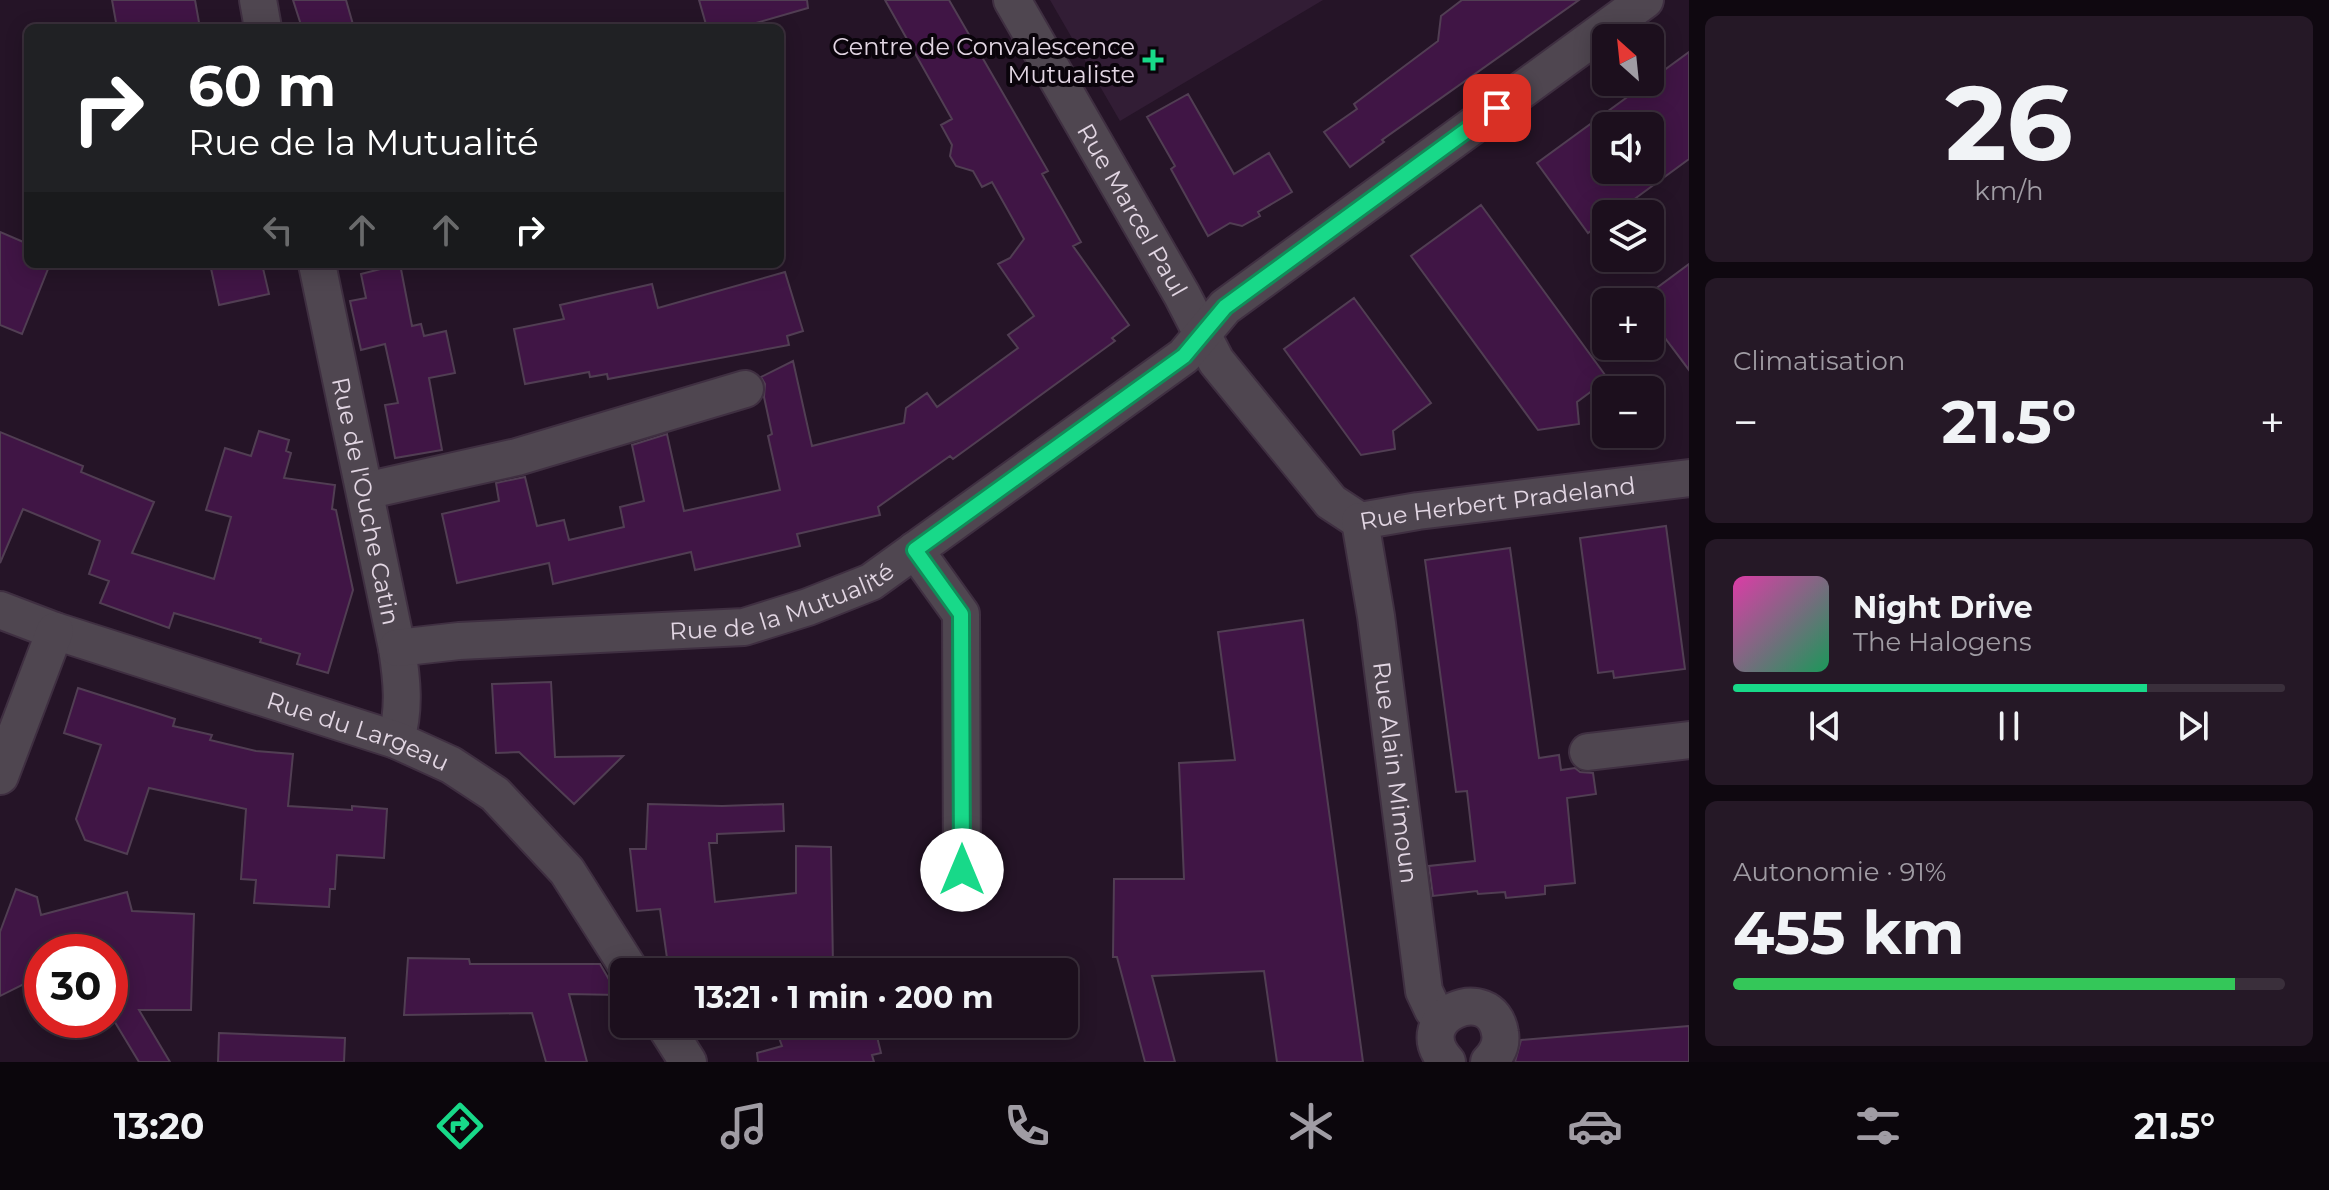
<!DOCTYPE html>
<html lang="fr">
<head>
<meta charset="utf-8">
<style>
	:root { --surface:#1c0f1d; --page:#251826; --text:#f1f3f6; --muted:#a09ca4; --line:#3a2f3b; --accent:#18d989 }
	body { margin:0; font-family:Montserrat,sans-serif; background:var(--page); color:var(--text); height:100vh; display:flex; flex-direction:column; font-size:30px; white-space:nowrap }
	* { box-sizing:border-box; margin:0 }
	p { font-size:26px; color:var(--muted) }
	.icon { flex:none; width:44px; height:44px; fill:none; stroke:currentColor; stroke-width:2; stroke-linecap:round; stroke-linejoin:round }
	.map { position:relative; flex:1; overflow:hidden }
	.sheet { display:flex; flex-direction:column; gap:16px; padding:16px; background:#0f0810; width:640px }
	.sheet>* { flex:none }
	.guide { position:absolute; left:24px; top:24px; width:760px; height:244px; border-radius:12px; box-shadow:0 4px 20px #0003,0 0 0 2px var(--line); background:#202124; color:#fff; overflow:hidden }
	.needle { width:52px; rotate:333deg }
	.tools { position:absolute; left:1592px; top:24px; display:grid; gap:16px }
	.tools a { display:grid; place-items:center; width:72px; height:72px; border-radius:12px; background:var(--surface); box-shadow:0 4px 20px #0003,0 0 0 2px var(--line); font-size:40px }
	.speed { position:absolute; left:24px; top:934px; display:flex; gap:16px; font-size:40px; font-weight:700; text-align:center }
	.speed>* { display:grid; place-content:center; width:104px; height:104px; border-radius:50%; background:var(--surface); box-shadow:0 4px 20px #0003,0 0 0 2px var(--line); line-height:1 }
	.speed .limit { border:12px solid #d22; background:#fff; color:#111 }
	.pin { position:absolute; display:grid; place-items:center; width:68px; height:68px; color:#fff; margin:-34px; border-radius:16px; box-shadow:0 4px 12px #0006 }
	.me { position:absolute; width:88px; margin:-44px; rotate:0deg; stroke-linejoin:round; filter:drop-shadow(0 0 6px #0008) }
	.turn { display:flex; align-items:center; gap:28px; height:168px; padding:0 32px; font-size:36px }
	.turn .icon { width:104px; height:104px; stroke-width:2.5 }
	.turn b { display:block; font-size:56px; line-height:68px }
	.lanes { display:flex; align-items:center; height:76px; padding:0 32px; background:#0003; justify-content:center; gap:40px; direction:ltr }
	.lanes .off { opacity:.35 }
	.big { font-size:60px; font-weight:700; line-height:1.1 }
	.sheet .widget { flex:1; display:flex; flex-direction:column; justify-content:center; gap:12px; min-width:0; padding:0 28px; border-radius:12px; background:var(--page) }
	.sheet .dial { align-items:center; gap:0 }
	.dial b { font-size:104px; line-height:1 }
	.song { display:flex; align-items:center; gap:24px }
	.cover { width:96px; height:96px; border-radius:12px; background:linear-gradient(135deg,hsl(320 70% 55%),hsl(150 70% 35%)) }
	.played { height:8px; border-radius:4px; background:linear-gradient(90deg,var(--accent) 75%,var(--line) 75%) }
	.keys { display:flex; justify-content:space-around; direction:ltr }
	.heat { display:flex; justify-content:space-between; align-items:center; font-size:44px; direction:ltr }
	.charge { height:12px; border-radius:6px; background:linear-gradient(90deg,#34c759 91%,var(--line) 0) }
	.trip { position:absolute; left:610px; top:958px; width:468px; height:80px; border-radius:12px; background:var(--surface); box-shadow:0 4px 20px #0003,0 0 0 2px var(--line); font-weight:700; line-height:80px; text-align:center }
	.menu { display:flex; height:128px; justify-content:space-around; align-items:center; background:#0b060c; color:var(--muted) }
	.menu .icon { width:56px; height:56px }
	.menu .on { color:var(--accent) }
	.menu b { font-size:36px; color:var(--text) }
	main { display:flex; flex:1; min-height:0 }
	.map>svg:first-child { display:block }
</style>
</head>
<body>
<main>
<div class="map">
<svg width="1689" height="1062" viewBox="0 0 1689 1062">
	<rect width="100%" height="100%" fill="#251427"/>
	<path fill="#321d35" d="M1050,0H1323L1120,121Z"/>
	<path fill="#401545" stroke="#513e53" stroke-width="2" fill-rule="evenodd" d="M112,0H195L200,28H117Z
		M293,0H346L354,28H302Z
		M699,0H807L808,8L756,23L757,28H707Z
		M885,0H949L1048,171L1042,174L1081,242L1073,246L1129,325L1112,338L1115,341L953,459L950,456L878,507L880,515L797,534L800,546L695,570L691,552L553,584L549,563L457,583L442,514L499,501L496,483L525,477L537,526L564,520L569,540L624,527L620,507L644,501L632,445L667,434L684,511L780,490L768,436L772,434L764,397L765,384L761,377L793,361L812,446L904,423L906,408L927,393L937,407L1018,348L1008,335L1034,316L998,264L1010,258L1024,239L992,182L982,187L973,171L956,166L950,156L952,145L941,125L952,119Z
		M1462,0H1579L1382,140L1384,142L1350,167L1324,132L1357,109L1354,104L1438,41L1441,16Z
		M1689,52V159L1614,214H1606V220L1588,233L1537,163ZM1606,126H1650V170H1606Z
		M1188,94L1234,174L1269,153L1292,192L1258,212L1260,216L1242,226L1230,223L1208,236L1171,169L1175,166L1147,117Z
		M1481,205L1608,379L1577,402L1579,424L1538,430L1411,256Z
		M0,232L28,244V264H50L22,334L0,325Z
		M210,264H262L269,294L219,305Z
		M400,264L412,326L421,324L424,336L446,331L455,373L429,378L442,450L395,458L385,405L398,403L385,344L361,350L350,301L366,298L361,274Z
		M1689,264V370L1650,318V302L1639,301Z
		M785,272L803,331L787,336L789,345L608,379L607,374L590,377L589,372L525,384L514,329L564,319L560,305L652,284L658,308Z
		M1354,298L1431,403L1393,431L1395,449L1361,455L1284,349Z
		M259,431L289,440L286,451L291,453L284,478L335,485L332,509L336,510L353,590L328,673L297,664L300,654L260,642L261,639L174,613L169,628L100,603L109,581L89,574L100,541L23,509L0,563V432L83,466L81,472L154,502L132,553L214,579L231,517L206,510L225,448L251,456Z
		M1666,526L1685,669L1614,678L1613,671L1598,673L1580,538Z
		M1510,548L1539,758L1559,755L1561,770L1575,768L1580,772L1593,773L1596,794L1567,798L1575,883L1545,886V894L1506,898L1505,892L1478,894L1477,891L1433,896L1429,866L1475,861L1467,791L1456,792L1425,560Z
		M1303,620L1363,1062H1277L1264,971L1152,976L1175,1062H1145L1117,957H1113L1114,879H1184L1179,763L1235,760L1218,632Z
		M551,682L555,757L623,756L574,804L519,752L496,753L492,684Z
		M78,688L175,719L173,726L212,735L210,740L256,751L293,754L288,806L352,810V806L387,809L384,858L337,855L335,889H330L329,907L254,903L256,880L241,879L246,809L149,788L127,854L85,840L76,819L101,745L64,733Z
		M648,804L722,806L783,804L784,831L717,834V843H709L715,902L796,893V846L831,847L833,966L776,968L778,972H669L660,909L637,911L630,849H646Z
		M16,889L37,897L41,915L127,892L132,911L194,914L191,1010H139L170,1062H139L110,1014V952H41L32,980L0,996V932Z
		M408,958L469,959L470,964H600L618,995L569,994L587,1062H546L532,1013L404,1015Z
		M774,1024H830L832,1032L863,1024H874L881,1053L872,1055L874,1062H758L757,1053L782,1046Z
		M1689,1026V1062H1515L1521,1040Z
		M219,1033L345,1038L344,1062H218Z"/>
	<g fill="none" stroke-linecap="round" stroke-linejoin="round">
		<defs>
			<g id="minor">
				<path d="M258,0L263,28"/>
				<path id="s1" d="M1012,0L1182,295L1216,361L1331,502L1360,521L1418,511L1689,478"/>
				<path id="s2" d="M317,264L397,648C402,680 405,709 396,740"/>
				<path d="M365,491L517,457L745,389"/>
				<path id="s3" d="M1360,521L1376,616L1424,991L1433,1010L1442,1019"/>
				<path d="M915,550L961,614L962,870"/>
				<path id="s4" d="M0,610L55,631L396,740L451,765L495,794L567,871L631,972"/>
				<path id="s5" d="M397,648L459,641L744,627L808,607L871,582L1184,356L1225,307L1645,0"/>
				<path d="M1588,752L1689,740"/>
				<path d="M0,776L55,631"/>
				<path d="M664,1024L688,1062"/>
				<path d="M1447,1062C1405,1016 1492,980 1500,1033C1502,1044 1497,1054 1489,1062"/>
			</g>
		</defs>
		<use href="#minor" stroke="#3f2f41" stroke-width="40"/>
		<use href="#minor" stroke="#4f4650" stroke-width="36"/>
	</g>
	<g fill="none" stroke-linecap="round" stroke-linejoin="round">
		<defs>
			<path id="route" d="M962,870L961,614L915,550L1184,356L1225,307L1497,108"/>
		</defs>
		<use href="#route" stroke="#108d59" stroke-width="20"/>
		<use href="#route" stroke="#18d989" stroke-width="14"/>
	</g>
	<path fill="#18d989" stroke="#0a040b" stroke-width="3" d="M1149 48h8v8h8v8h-8v8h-8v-8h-8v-8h8z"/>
	<g text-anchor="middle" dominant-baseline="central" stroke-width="8" stroke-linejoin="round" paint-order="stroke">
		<g font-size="24" fill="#e2d6e3" stroke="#0a040b" text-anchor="end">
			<text x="1135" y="46">Centre de Convalescence<tspan x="1135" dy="28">Mutualiste</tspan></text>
		</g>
		<g font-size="24" fill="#e2d6e3" stroke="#0a040b">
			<text stroke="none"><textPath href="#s1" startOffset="242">Rue Marcel Paul</textPath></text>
			<text stroke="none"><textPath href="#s1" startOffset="770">Rue Herbert Pradeland</textPath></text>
			<text stroke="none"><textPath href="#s2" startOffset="242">Rue de l'Ouche Catin</textPath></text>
			<text stroke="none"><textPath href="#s5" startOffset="390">Rue de la Mutualité</textPath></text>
			<text stroke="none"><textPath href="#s4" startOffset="378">Rue du Largeau</textPath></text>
			<text stroke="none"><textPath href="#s3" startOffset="254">Rue Alain Mimoun</textPath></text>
		</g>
	</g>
</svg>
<div class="tools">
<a><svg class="needle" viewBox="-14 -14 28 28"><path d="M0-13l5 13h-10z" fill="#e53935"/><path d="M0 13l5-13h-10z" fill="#a09ca4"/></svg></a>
<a><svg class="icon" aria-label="sound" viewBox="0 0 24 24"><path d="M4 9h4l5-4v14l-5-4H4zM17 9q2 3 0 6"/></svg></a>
<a><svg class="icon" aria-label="layers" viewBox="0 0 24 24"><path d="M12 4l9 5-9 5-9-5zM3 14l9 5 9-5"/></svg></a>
<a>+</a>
<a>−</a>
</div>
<div class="speed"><div class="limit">30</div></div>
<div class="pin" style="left:1497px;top:108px;background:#d93025"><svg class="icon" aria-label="arrive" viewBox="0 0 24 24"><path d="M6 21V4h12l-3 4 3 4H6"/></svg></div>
<svg class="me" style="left:962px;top:870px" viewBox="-20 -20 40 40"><circle r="19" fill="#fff"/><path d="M0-13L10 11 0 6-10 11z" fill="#18d989"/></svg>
<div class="trip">13:21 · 1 min · 200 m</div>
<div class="guide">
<div class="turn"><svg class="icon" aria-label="right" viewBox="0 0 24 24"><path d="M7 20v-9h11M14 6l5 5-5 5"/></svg><div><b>60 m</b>Rue de la Mutualité</div></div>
<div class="lanes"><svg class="icon off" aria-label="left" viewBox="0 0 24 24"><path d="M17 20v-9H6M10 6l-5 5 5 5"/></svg><svg class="icon off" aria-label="ahead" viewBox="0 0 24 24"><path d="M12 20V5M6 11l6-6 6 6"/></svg><svg class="icon off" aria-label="ahead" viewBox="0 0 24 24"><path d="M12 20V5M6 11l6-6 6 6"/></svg><svg class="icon" aria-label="right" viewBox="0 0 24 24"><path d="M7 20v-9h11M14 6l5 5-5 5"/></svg></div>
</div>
</div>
<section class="sheet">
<div class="widget dial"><b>26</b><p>km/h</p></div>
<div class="widget"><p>Climatisation</p>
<div class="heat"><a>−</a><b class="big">21.5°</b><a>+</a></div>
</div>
<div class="widget">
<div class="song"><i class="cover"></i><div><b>Night Drive</b><p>The Halogens</p></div></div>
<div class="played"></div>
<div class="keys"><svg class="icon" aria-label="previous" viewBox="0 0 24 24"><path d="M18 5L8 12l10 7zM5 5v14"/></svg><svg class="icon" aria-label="pause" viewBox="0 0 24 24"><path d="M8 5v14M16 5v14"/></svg><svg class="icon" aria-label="next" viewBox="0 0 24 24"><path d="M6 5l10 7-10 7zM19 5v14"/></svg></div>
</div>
<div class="widget"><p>Autonomie · 91%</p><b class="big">455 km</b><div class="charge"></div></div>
</section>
</main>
<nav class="menu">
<b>13:20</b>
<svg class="icon on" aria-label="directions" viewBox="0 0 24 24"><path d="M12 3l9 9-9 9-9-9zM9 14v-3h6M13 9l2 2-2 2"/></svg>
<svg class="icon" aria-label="music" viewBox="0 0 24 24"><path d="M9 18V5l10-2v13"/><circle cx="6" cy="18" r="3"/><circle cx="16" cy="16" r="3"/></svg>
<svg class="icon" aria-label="phone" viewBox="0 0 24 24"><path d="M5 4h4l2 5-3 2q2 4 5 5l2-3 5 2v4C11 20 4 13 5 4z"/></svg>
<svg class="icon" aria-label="climate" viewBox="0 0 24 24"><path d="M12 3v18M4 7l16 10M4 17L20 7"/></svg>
<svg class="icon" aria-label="car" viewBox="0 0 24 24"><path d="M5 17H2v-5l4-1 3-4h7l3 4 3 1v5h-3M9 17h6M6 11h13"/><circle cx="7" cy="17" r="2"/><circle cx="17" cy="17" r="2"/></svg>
<svg class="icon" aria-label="filters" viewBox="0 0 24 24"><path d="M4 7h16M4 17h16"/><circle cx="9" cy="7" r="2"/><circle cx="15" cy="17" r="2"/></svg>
<b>21.5°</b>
</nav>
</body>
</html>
